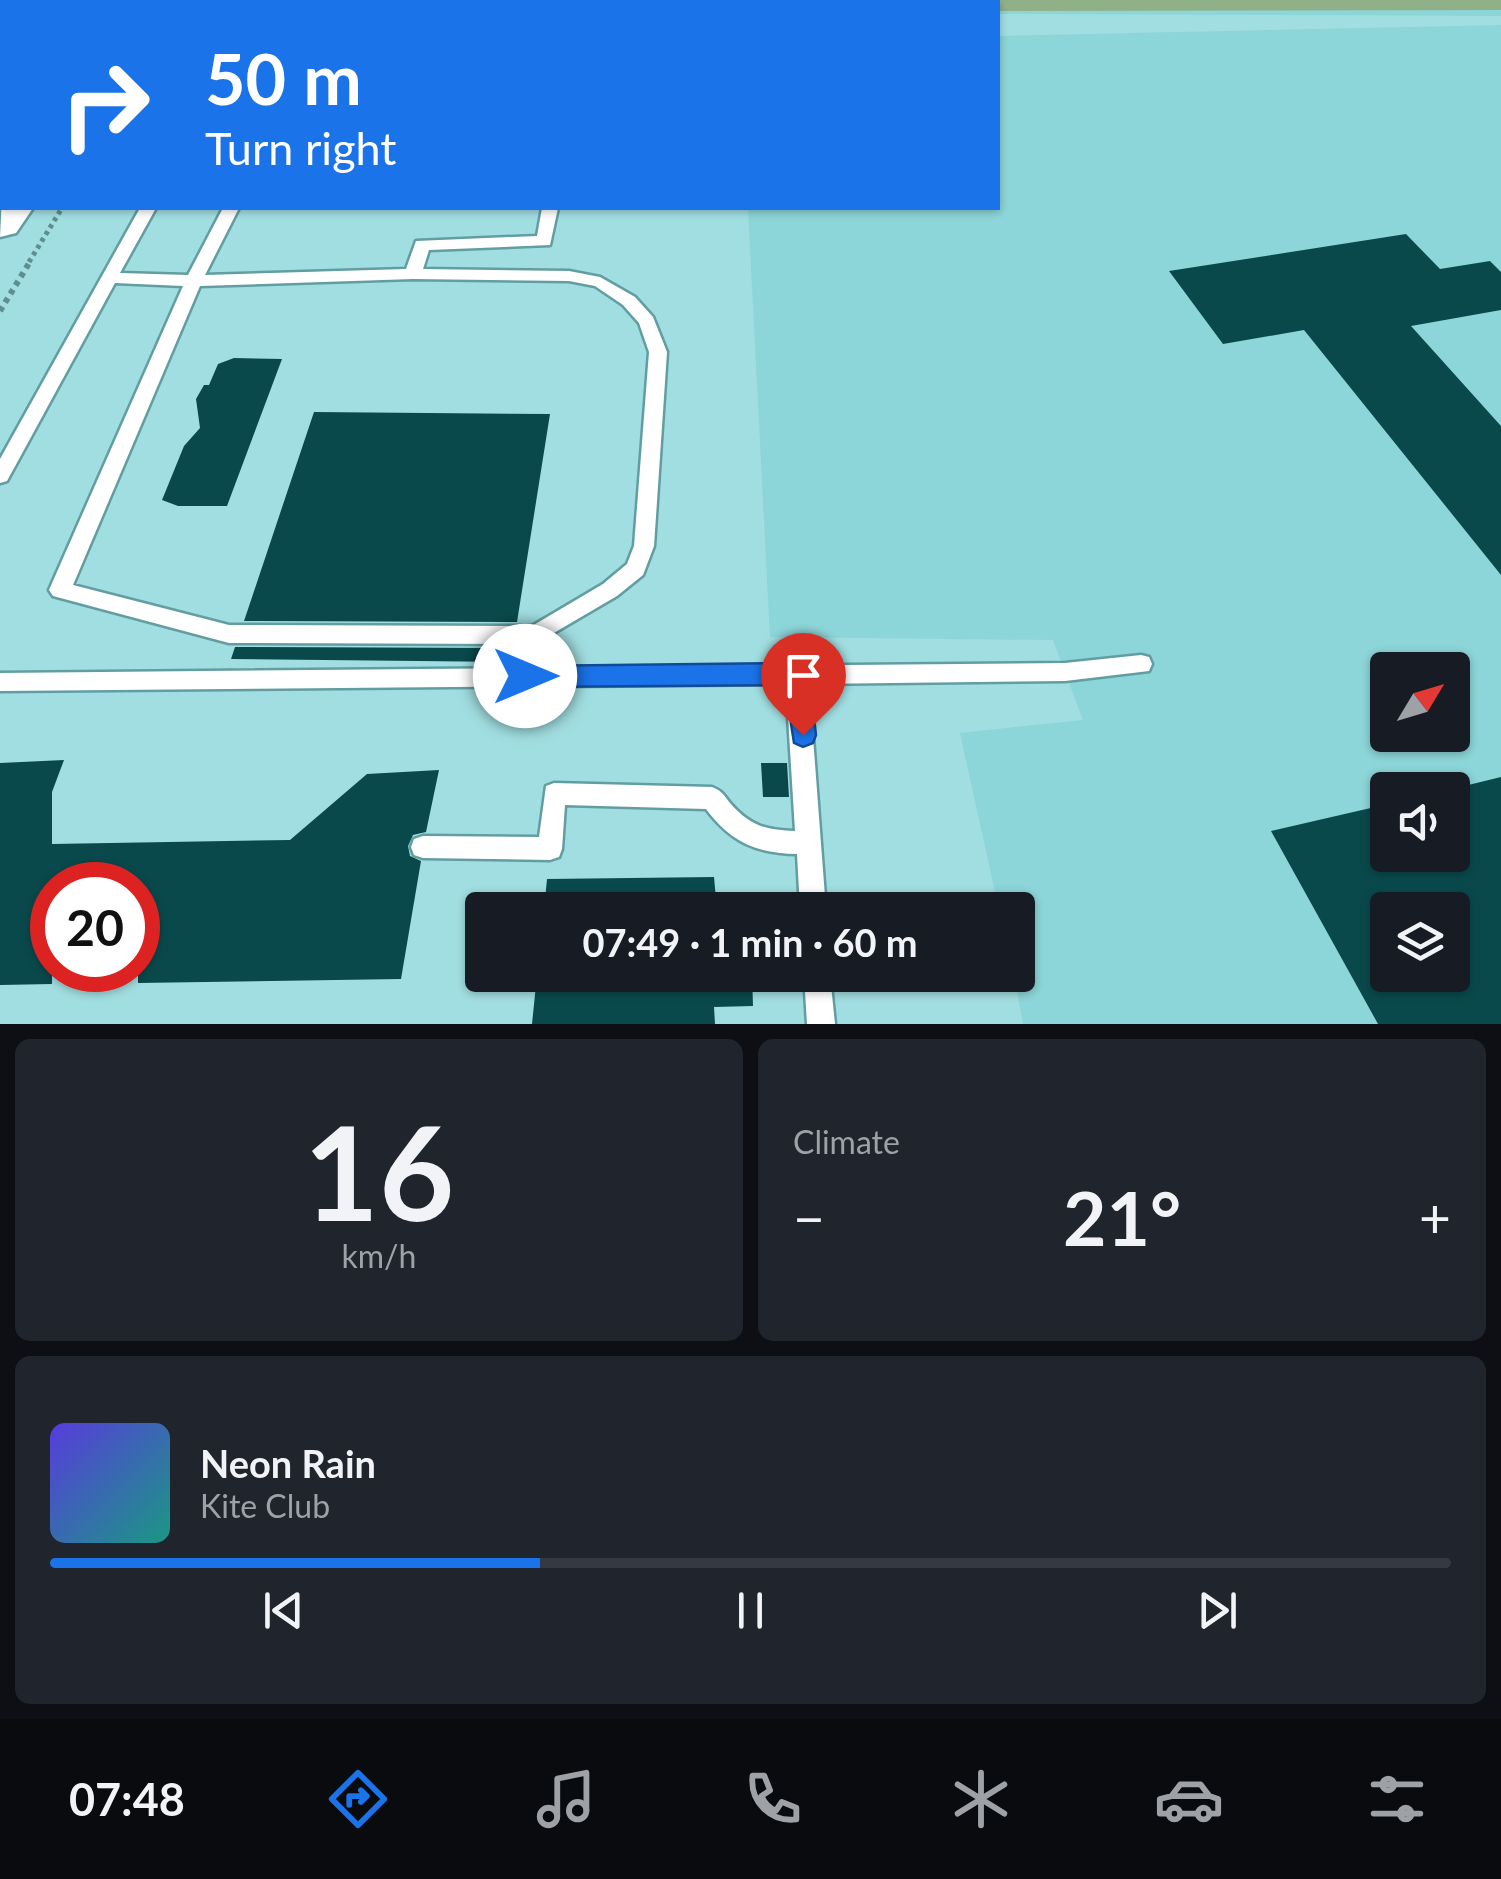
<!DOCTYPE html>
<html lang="en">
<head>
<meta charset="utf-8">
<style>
	:root { --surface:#171b24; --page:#20242c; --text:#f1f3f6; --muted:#9ea1a6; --line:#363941; --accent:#1a73e8 }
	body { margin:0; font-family:Lato,sans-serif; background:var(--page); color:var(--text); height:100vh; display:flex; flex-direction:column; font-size:38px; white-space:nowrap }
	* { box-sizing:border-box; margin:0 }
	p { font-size:32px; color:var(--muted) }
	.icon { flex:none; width:55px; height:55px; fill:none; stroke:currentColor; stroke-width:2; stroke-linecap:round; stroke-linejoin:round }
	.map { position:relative; height:1024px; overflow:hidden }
	.details { display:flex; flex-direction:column; gap:15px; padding:15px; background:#0d0f14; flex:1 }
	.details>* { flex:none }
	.guide { position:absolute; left:0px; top:0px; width:1000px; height:210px; box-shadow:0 2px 8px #0004; background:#1a73e8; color:#fff; overflow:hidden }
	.needle { width:65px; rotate:52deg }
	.fabs { position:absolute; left:1370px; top:652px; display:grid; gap:20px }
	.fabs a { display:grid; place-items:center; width:100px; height:100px; border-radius:10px; background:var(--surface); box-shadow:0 2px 8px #0004; font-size:50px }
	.speed { position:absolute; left:30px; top:862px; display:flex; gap:20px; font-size:50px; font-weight:700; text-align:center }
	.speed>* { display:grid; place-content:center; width:130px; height:130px; border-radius:50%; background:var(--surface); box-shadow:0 2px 8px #0004; line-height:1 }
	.speed .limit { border:15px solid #d22; background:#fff; color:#111 }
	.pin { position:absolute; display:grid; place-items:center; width:85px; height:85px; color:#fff; margin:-102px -42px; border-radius:50% 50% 50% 0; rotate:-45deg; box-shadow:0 0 10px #0007 }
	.pin .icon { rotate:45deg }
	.me { position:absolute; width:110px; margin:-55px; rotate:90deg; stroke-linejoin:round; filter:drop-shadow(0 0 8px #0008) }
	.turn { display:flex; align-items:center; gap:35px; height:210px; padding:0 40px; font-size:45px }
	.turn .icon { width:130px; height:130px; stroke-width:2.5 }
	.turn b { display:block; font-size:70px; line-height:85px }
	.big { font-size:75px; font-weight:700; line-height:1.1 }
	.details .tile { flex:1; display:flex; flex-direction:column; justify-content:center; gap:15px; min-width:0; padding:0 35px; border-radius:15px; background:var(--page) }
	.details .dial { align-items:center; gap:0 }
	.dial b { font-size:130px; line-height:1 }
	.song { display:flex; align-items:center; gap:30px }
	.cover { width:120px; height:120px; border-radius:15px; background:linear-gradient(135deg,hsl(250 70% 55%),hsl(170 70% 35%)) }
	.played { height:10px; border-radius:5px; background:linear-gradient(90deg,var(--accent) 35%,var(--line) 35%) }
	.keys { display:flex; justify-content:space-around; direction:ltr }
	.heat { display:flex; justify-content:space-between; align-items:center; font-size:55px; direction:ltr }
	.details .tiles { flex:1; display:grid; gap:15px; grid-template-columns:1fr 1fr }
	.tile:last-child { grid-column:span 2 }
	.trip { position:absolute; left:465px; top:892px; width:570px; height:100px; border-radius:10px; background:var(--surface); box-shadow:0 2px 8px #0004; font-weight:700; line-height:100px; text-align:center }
	.dock { display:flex; height:160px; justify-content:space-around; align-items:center; background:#090b0e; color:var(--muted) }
	.dock .icon { width:70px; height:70px }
	.dock .current { color:var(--accent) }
	.dock b { font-size:45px; color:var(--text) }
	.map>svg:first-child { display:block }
</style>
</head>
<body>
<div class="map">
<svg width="1501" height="1024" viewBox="0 0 1501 1024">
	<rect width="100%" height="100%" fill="#a1dee1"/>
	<path fill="#8cd5d8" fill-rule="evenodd" d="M637,0H1501V16L998,14V2Z
		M1501,25V1024H1023L1014,975H1018V910H999L960,733L1083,720L1053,640L770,637L748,208H998V36ZM1388,670H1452V735H1388ZM1388,790H1452V855H1388ZM1388,910H1452V975H1388Z"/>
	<path fill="#90b188" d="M784,0H1501V10L998,11V2Z"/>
	<path fill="#09494c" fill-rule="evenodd" d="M1406,234L1440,269L1490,261L1501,272V310L1411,326L1501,426V575L1304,330L1223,344L1169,271Z
		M234,358L282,359L227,506H178L162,500L184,446L200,428L196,399L204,385H209L218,364Z
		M314,412L550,414L517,622L244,621Z
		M235,647L513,648L511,662L231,659Z
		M64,760L52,792V844L290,840L367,774L439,770L426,832L413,835L408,846L410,856L421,861L401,979L138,983V885H52V984L0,985V763Z
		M761,763H787L789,797H763Z
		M1501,777V1024H1378L1271,831L1388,804V855H1452V789ZM1388,910H1452V975H1388Z
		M714,877L717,910H544L547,879Z
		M537,975H752L753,1006L714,1007L715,1024H532Z"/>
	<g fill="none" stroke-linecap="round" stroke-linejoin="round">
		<defs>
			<path id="lane" d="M0,177L2,178V187H0Z
				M140,208H156L120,273L188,275L223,208H239L205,275L406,269L416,241L537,236L542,208H558L550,245L429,250L423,269L569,271L600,277L635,297L653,317L667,352L654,546L643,575L617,596L535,644L229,643L53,596L49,590L183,286L115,283L7,481L0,483V459ZM413,279L569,281L595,286L623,305L639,323L649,352L634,546L627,564L603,584L532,626L229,625L73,585L200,286Z
				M1141,655L1149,657L1152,664L1149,671L1065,681L809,684L826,910H800L797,854C755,853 731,842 706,809L565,805L562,849L559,857L550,860L423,858L414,855L411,847L414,839L423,836L539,837L546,786L554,783L712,787C722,791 724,795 730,803C750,826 766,830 795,831L786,684L0,691V673L1065,663Z
				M804,975H830L835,1024H807Z"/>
			<path id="secondary" d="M2,197V208H33L16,233L0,237Z"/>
		</defs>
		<use href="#lane" stroke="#629ea1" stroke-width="5"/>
		<use href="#secondary" stroke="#629ea1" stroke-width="5"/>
		<path stroke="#5f8e90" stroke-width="5" stroke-dasharray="4 4" stroke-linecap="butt" d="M29,262L62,208"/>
		<path stroke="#5f8e90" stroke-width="6" stroke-dasharray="5 5" stroke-linecap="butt" d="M0,311L31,260"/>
		<use href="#lane" fill="#fff" fill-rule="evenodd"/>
		<use href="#secondary" fill="#fff" fill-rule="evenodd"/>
	</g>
	<path fill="#1a73e8" stroke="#114b97" stroke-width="2.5" d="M797,663L806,666L809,674L816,735L813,743L803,747L794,743L785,685L525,687L516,684L512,676L516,669L525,666Z"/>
</svg>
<div class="fabs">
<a><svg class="needle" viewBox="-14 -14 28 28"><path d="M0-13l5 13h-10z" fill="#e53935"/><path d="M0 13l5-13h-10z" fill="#9ea1a6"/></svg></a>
<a><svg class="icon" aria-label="sound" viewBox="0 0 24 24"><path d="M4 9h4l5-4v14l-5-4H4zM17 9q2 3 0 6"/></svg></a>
<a><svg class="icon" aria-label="layers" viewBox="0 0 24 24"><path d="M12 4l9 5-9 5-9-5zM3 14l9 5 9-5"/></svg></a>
</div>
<div class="speed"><div class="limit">20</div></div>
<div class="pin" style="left:803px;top:735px;background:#d93025"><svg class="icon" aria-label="arrive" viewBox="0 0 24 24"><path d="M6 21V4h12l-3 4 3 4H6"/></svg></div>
<svg class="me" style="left:525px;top:676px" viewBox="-20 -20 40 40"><circle r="19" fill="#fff"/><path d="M0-13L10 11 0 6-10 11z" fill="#1a73e8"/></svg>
<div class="trip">07:49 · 1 min · 60 m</div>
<div class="guide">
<div class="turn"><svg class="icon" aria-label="right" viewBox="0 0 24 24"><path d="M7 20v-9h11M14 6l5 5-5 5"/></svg><div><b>50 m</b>Turn right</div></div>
</div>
</div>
<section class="details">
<div class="tiles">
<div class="tile dial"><b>16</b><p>km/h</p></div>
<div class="tile"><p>Climate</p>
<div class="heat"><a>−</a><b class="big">21°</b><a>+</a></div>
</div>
<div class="tile">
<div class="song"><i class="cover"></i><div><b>Neon Rain</b><p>Kite Club</p></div></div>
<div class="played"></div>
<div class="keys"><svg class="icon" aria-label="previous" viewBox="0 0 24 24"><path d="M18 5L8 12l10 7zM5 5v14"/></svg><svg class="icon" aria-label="pause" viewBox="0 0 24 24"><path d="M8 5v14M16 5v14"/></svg><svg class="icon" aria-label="next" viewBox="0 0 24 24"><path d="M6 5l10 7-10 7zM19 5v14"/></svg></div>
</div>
</div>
</section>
<nav class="dock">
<b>07:48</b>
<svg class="icon current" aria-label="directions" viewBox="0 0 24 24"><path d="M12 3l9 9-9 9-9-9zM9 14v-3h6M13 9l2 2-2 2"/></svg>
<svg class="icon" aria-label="music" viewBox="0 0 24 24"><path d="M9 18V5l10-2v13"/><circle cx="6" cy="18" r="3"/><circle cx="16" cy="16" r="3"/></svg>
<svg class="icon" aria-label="phone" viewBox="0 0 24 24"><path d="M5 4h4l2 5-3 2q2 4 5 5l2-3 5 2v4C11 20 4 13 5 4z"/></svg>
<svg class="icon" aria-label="climate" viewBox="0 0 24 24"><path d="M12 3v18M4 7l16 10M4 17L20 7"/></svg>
<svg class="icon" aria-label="car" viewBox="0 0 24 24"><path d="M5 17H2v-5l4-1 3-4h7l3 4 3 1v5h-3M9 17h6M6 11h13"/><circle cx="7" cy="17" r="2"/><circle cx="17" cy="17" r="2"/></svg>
<svg class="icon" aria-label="filters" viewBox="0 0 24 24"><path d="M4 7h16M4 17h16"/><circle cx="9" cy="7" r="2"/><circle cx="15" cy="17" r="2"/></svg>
</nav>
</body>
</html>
